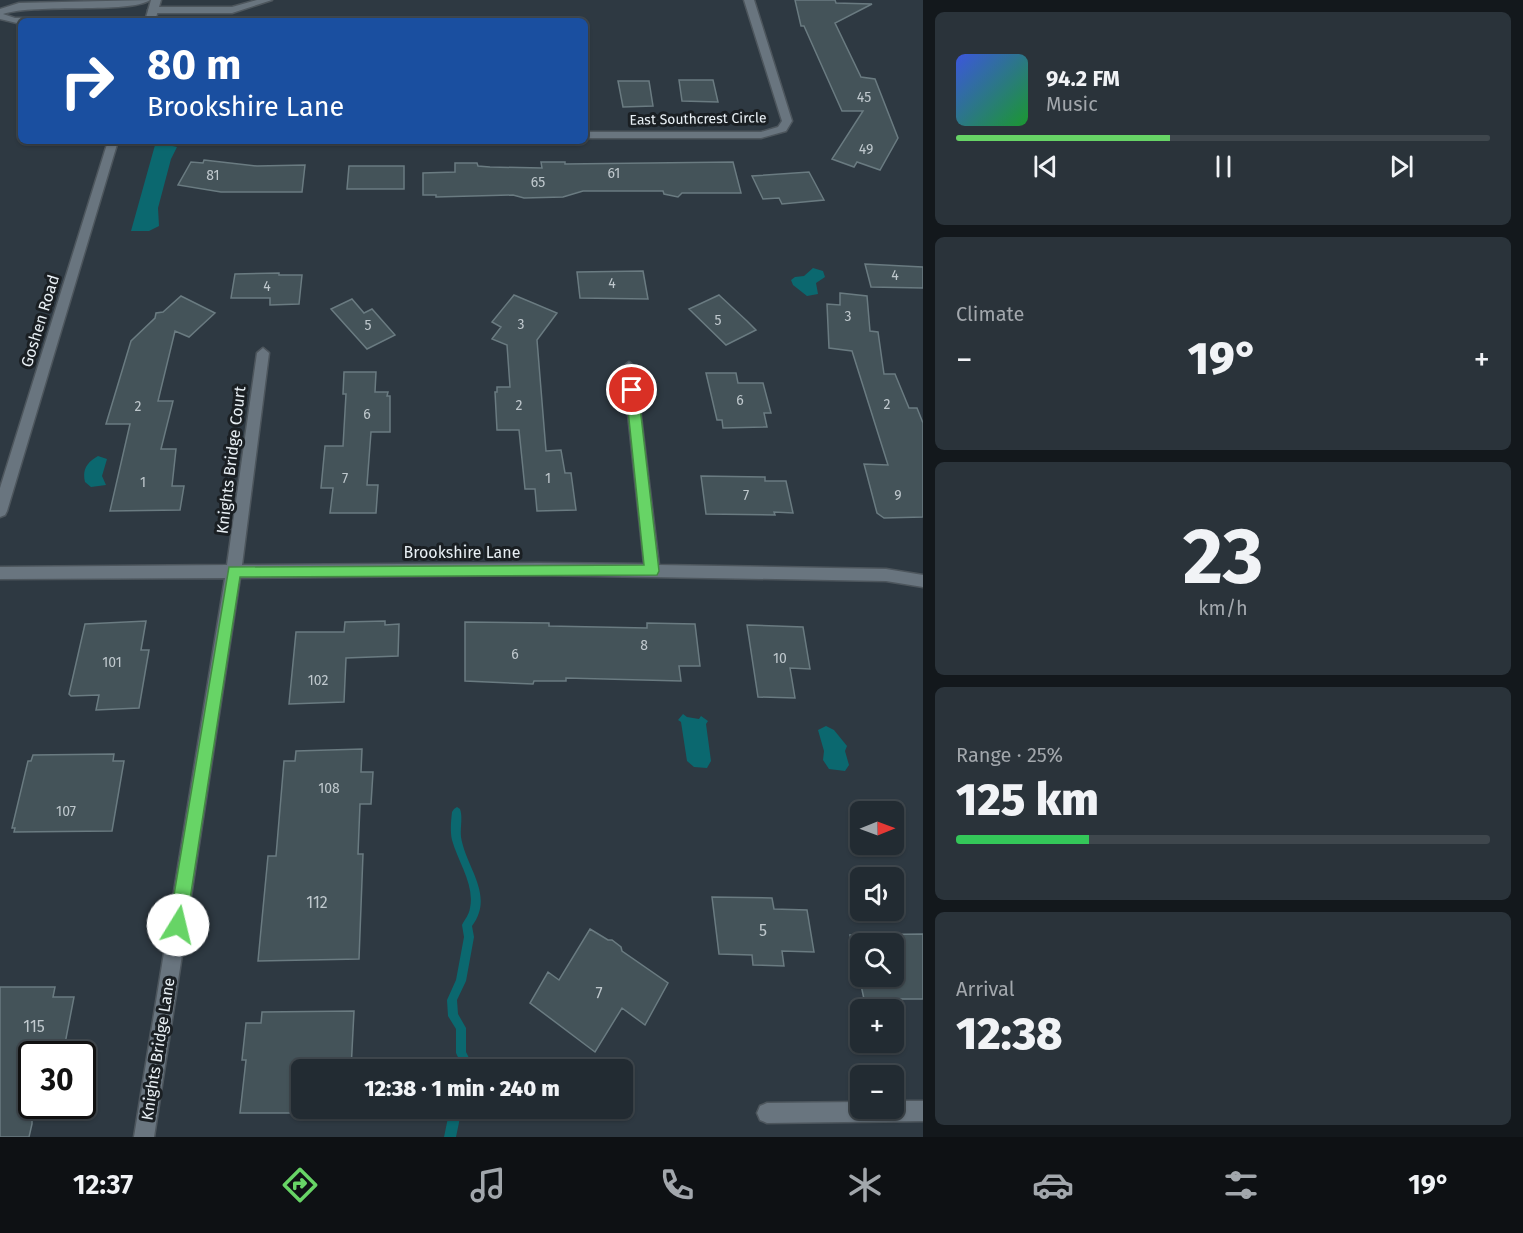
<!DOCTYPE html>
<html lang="en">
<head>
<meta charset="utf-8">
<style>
	:root { --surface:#222b32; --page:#2a333a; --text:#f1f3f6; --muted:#a2a7ac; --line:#3f474d; --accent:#67d466 }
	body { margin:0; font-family:"Fira Sans",sans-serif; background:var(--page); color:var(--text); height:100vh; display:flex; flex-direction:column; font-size:22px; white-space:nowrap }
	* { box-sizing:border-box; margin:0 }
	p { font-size:20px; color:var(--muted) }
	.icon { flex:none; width:33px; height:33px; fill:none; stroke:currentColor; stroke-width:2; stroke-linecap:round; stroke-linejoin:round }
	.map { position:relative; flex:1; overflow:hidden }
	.details { display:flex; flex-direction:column; gap:12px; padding:12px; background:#13181c; width:600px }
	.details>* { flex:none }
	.top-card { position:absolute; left:18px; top:18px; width:570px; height:126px; border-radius:9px; box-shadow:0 2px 4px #0004,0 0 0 2px var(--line); background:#1a4fa0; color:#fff; overflow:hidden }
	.needle { width:39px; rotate:89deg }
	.buttons { position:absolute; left:850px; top:801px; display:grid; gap:12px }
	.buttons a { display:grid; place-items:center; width:54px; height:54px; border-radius:9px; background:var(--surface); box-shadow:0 2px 4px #0004,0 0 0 2px var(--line); font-size:30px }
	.speed { position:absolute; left:18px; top:1041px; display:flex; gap:12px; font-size:30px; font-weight:700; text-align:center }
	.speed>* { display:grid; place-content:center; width:78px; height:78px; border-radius:50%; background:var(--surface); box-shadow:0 2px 4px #0004,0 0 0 2px var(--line); line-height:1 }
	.speed .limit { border:3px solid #111; border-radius:9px; background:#fff; color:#111 }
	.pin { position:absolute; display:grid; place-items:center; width:51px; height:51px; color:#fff; margin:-26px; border:3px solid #fff; border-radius:50%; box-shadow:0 2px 6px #0007 }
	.me { position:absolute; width:66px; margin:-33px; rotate:9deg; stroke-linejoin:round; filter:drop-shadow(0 0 4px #0008) }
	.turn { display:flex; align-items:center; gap:21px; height:126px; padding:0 30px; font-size:27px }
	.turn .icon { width:78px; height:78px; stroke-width:2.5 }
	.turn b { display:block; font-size:42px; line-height:51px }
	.big { font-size:45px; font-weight:800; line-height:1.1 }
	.details .tile { flex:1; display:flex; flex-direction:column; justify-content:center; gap:9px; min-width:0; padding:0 21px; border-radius:9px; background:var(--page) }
	.details .dial { align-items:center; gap:0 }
	.dial b { font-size:78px; line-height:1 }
	.song { display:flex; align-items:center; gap:18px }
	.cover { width:72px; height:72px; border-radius:9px; background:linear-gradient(135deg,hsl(230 70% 55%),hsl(130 70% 35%)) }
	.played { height:6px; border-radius:3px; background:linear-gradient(90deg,var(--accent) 40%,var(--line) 40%) }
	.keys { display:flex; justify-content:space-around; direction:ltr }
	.heat { display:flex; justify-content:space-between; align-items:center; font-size:33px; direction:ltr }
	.charge { height:9px; border-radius:4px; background:linear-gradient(90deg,#34c759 25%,var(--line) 0) }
	.trip { position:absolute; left:291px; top:1059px; width:342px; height:60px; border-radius:9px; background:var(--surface); box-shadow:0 2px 4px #0004,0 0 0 2px var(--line); font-weight:800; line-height:60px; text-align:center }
	.tabs { display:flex; height:96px; justify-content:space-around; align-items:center; background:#0e1114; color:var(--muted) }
	.tabs .icon { width:42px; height:42px }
	.tabs .selected { color:var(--accent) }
	.tabs b { font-size:27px; color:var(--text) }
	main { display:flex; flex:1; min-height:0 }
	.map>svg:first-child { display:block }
</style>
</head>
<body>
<main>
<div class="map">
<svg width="923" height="1137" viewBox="0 0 923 1137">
	<rect width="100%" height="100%" fill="#2e3942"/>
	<path fill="#0b686f" d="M159,143L177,147L171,159L158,208L159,226L149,231H131L155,145Z
		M813,268L823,271L825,277L816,283L818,294L807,296L793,285L791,280L795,277L804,276Z
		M98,456L107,459L102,476L106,485L91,487L85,482C82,470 87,462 98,456Z
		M683,714L687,717L699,719L701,716L708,721L706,724L711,761L707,768L694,767L687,761L681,722L678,720Z
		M826,726L834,730L847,746L845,751L849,765L845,771L829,769L823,760L824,751L818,730Z"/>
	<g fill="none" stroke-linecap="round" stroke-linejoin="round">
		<path fill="#0b686f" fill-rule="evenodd" d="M457,807L460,809C463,817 460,827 461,837C466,868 495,895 472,926L474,937L466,981L457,1000L458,1014L466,1028V1052L475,1070H464L456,1053V1029L448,1016L447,1000L456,980L464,937L462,925C465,919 469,915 470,908C475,885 458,862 452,840C450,831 451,821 452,812L454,809Z
			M450,1108H462L456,1137H444Z"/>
	</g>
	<path fill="#445359" stroke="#6a7b81" stroke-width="1.5" fill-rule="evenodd" d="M795,0H835L836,3L872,4L835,23L861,77L875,79L898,138L880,170L857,162L854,167L832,159L863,111H842L804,26H801Z
		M679,80H713L718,102L682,101Z
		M618,81H649L653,106L623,107Z
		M204,160L257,166L305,165L302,192H221L178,185L191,162L203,163Z
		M541,162H565V164L733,162L741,193H682L678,197L664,194L663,191H583L563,197L524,198L513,195L436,197V195H423V173L455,172V163H477L478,166L490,167L542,168Z
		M349,166H404V189H347Z
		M809,172L824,200L782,204L779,198L763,199L752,176Z
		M865,264L923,267V288L871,287Z
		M643,271L648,299L580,298L577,272Z
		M279,273V275H302L299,304L270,305V298H231L235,274Z
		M840,293L867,296L870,331L878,332L884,374H895L909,408H917L923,423V517L884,518L877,513L864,464L888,465L852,351L829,348L827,304L840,305Z
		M514,295L557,313L537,340L546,451L561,450L565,473H571L576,510L537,511L535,489H525L519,430H497L495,392H497V387H510L507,345L492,339L501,327L492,322Z
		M719,295L747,321L756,330L726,345L689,309Z
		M181,296L215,313L189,337L175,331L158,401H173L161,449H176L172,486H184L180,510L110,511L130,424H106L131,341L155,318L156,313L163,312Z
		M352,299L364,313L372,309L395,335L367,349L331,309Z
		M344,372H376L375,392H388L387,396H390V432H371L367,485H378L376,513H330L333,488H321L325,446H343L346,394H343Z
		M706,373H736L738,383H763L771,413H764L767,427L723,428L722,420H717Z
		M701,476L765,477V481H786L793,513L774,512L775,515L706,514Z
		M146,621L141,650H149L139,708L96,710L99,695L71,696L69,694L85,624Z
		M385,621V625L399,624L398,656L346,658L344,702L289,704L296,632H344L345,622Z
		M465,622L549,623V626L647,628V623L695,624L700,666H679L681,681L566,678V681H534L533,684L465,681Z
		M747,625L803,627L810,669L790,668L795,698L758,697Z
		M362,749L361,772H373L371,804H360L358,854H363L359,959L258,961L268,856H276L284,761H295L296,751Z
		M114,754L113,761H124L112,831L14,832L15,828H12L28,761H31L33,755Z
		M712,897L772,898L774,909L807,910L814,952L782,951L784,966L753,965L752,955L719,954Z
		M590,929L608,940H612L621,947L622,951L668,983L645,1025L622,1008L595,1052L530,1003L548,972L559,980Z
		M923,934V999H864L850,935ZM861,944H894V976H861Z
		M0,987H55L53,997H74L63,1054H32V1124L29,1137H0Z
		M354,1011L351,1070H302V1108H349L348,1113H240L246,1060H242L246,1023H261L262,1012Z"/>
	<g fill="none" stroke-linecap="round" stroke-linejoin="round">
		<defs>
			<path id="minor" d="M150,0C129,14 37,3 3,14L15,18H124L129,21H21V24L0,19V9L19,3Z
				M257,0H272L232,13H153L148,10L153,7H232Z
				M744,0H754L792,121L786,131L761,138H585V132H761L778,127L782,121Z
				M263,348L269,353L242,565L538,563L644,564L623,367L629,362L635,367L659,565L886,569L923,575V587L886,581L538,575L240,578L154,1137H134L225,578L0,579V567L227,565L257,353Z
				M894,1101H923V1121L767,1123L760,1120L757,1113L760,1106L767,1103L861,1102V1108H894Z"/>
			<path id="tertiary" d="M151,0H161L155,21H145Z
				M108,141H118L7,511L5,515L0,517V488Z"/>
		</defs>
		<use href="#minor" stroke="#4d565d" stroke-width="3"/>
		<use href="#tertiary" stroke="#4d565d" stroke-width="3"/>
		<use href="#minor" fill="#69757f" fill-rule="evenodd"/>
		<use href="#tertiary" fill="#69757f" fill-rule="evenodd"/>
	</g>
	<path fill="#67d466" stroke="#438a42" stroke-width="1.5" d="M632,385L638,390L659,571L657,575L240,577L186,925L184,931L178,933L172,931L169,925L229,567L644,565L626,390Z"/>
	<g text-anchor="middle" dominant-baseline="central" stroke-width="6" stroke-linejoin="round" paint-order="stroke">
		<g font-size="14" fill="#bfc8cd">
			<text x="864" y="97">45</text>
			<text x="866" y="149">49</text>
			<text x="614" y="173">61</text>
			<text x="213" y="175">81</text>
			<text x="538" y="182">65</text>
			<text x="895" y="275">4</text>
			<text x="612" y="283">4</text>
			<text x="267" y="286">4</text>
			<text x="848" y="316">3</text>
			<text x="718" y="320">5</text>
			<text x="521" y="324">3</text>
			<text x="368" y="325">5</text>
			<text x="740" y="400">6</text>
			<text x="887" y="404">2</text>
			<text x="519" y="405">2</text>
			<text x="138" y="406">2</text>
			<text x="367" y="414">6</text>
			<text x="345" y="478">7</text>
			<text x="548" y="478">1</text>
			<text x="143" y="482">1</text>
			<text x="746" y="495">7</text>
			<text x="898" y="495">9</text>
			<text x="644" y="645">8</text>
			<text x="515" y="654">6</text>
			<text x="780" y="658">10</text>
			<text x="112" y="662">101</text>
			<text x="318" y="680">102</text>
			<text x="329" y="788">108</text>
			<text x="66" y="811">107</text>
		</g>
		<g font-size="14" fill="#e8eff4" stroke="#1a1f23">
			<text transform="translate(698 119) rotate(-1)">East Southcrest Circle</text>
		</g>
		<g font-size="16" fill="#e8eff4" stroke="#1a1f23">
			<text transform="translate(40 321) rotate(-73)">Goshen Road</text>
			<text transform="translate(231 460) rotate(-83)">Knights Bridge Court</text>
			<text x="462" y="552">Brookshire Lane</text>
			<text transform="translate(158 1049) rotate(-81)">Knights Bridge Lane</text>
		</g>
		<g font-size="16" fill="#bfc8cd">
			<text x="317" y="902">112</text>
			<text x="763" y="930">5</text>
			<text x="599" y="993">7</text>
			<text x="34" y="1026">115</text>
		</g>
	</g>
</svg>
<div class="buttons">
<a><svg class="needle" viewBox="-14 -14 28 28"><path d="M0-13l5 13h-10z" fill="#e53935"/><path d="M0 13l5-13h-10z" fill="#a2a7ac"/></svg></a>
<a><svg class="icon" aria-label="sound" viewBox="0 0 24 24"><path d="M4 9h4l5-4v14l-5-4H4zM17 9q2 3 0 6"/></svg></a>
<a><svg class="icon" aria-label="search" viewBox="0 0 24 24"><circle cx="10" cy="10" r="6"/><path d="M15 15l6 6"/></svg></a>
<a>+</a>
<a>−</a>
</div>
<div class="speed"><div class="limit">30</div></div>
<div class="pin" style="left:632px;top:390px;background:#d93025"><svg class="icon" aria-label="arrive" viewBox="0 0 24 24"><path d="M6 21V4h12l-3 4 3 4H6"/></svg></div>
<svg class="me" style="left:178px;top:925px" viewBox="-20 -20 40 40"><circle r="19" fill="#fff"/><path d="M0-13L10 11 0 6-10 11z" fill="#67d466"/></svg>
<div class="trip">12:38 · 1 min · 240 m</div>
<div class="top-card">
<div class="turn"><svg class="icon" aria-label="right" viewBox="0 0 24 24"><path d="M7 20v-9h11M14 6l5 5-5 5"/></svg><div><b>80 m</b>Brookshire Lane</div></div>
</div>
</div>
<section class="details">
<div class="tile">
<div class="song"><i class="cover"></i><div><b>94.2 FM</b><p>Music</p></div></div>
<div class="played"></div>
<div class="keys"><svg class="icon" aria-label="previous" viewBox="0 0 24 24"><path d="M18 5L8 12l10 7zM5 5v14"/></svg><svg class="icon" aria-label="pause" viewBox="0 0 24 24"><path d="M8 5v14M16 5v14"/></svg><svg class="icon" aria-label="next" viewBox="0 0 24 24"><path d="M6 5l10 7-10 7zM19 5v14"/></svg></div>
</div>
<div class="tile"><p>Climate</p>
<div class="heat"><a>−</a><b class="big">19°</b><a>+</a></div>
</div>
<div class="tile dial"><b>23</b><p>km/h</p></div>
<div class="tile"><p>Range · 25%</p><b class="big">125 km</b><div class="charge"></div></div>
<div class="tile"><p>Arrival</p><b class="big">12:38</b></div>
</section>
</main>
<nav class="tabs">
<b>12:37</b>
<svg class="icon selected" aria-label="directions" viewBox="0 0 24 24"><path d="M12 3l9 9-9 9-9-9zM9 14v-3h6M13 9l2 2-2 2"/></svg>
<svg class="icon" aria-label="music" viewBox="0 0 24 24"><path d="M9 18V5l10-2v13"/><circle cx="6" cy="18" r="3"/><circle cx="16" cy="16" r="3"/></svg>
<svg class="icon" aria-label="phone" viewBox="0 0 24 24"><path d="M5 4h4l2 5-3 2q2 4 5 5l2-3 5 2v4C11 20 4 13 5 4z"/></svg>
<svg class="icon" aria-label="climate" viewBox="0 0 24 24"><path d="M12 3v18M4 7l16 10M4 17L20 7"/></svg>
<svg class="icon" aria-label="car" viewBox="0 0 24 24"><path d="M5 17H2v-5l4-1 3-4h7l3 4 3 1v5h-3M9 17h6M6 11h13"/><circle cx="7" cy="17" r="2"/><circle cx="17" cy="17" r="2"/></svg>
<svg class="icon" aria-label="filters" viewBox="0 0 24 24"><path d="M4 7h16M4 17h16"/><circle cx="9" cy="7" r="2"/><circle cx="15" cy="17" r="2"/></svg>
<b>19°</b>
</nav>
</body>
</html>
